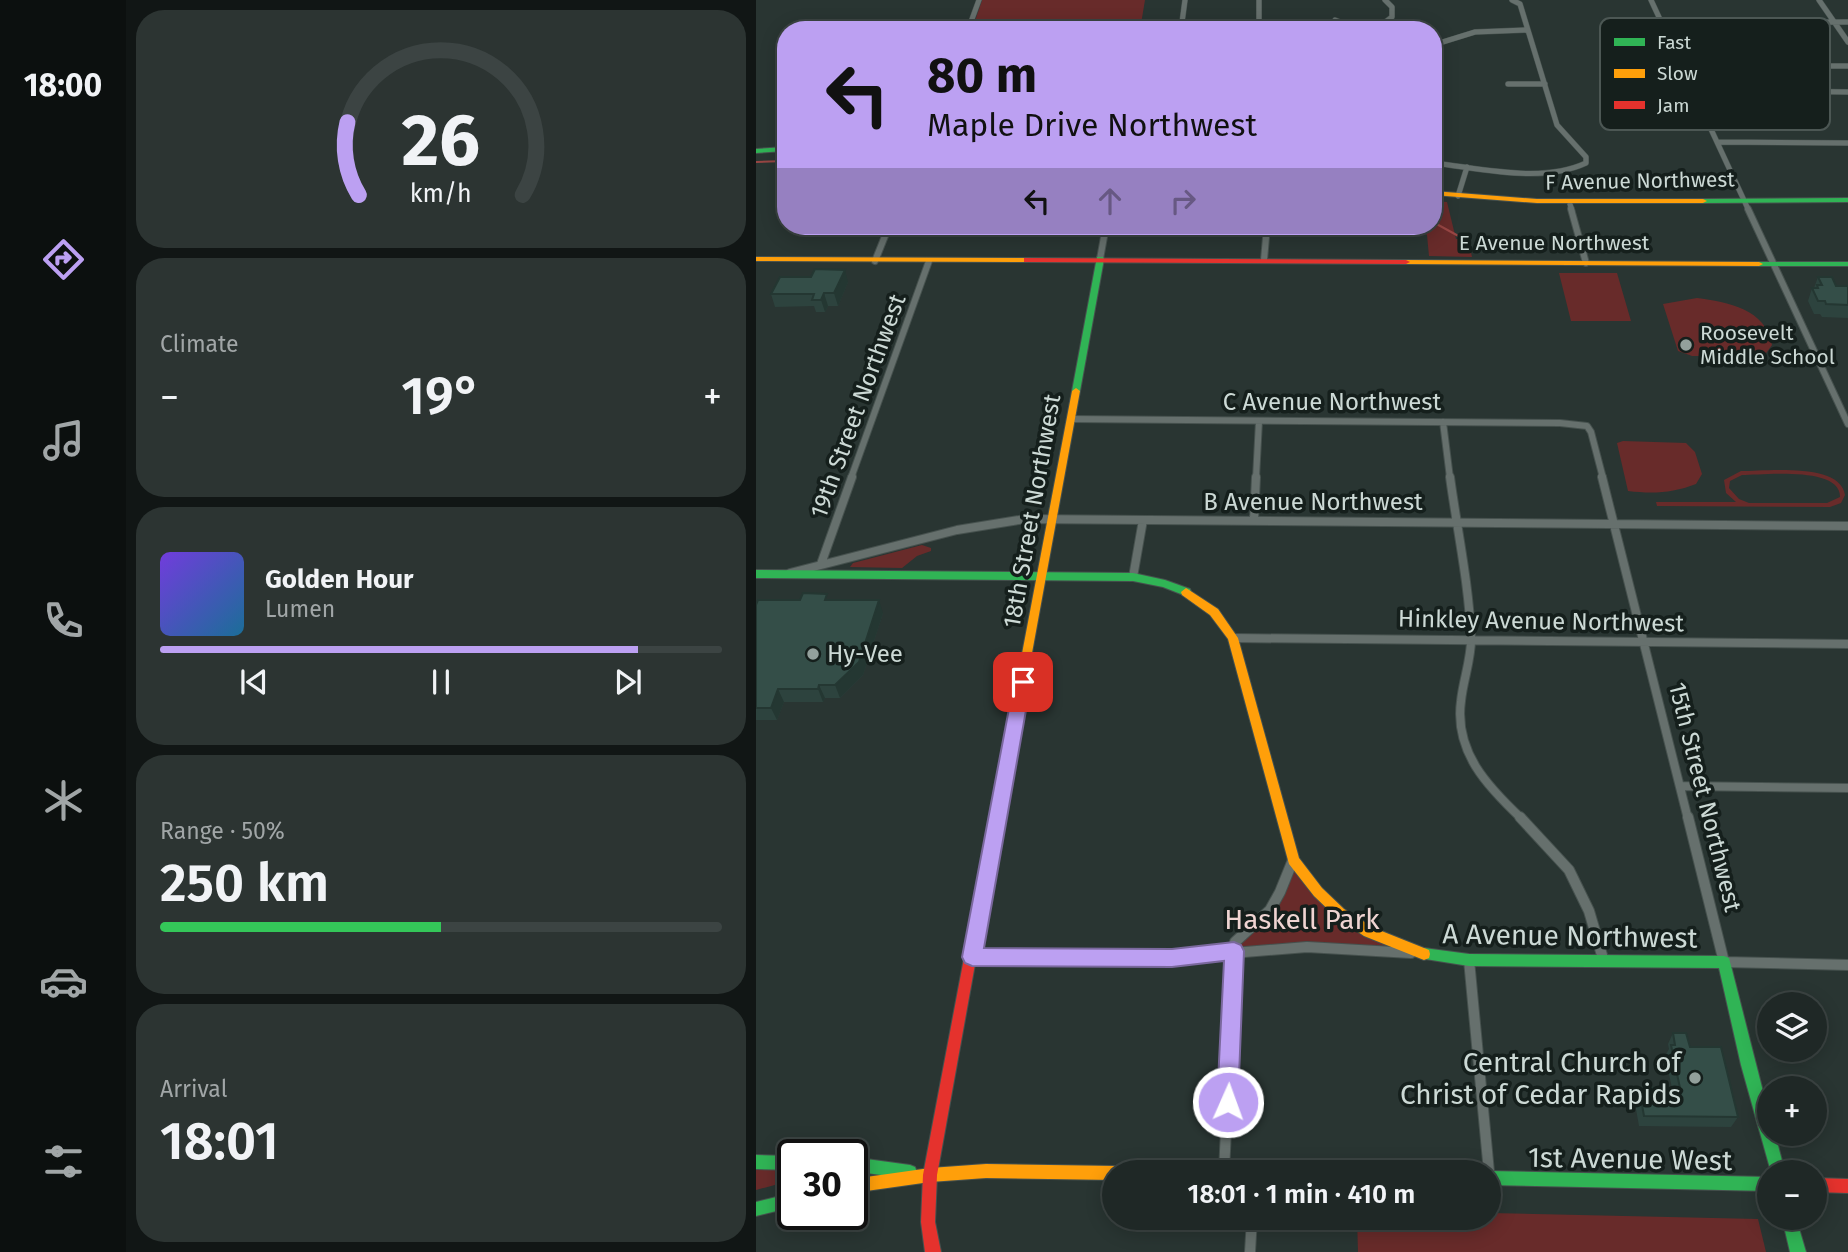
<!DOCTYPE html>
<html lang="en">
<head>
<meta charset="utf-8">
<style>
	:root { --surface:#1f2826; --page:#2c3432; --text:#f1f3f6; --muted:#a1a6a7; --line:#3c4443; --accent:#bca0f2 }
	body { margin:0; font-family:"Fira Sans",sans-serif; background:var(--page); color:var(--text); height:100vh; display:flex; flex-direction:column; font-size:26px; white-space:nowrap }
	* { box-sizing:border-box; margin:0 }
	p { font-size:23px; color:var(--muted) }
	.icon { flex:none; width:38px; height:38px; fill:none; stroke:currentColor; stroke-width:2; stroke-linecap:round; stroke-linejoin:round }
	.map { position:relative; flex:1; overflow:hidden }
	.panel { display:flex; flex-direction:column; gap:10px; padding:10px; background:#111615; width:630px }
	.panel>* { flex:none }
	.hud { position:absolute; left:21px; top:21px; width:665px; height:214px; border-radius:28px; box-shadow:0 4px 18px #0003,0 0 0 2px var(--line); background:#bca0f2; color:#111; overflow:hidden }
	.fabs { position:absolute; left:1001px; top:992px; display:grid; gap:14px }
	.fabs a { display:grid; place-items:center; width:70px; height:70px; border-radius:50%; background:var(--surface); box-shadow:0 4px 18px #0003,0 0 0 2px var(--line); font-size:35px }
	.speed { position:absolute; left:21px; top:1139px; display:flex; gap:14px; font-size:35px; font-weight:700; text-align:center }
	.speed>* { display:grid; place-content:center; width:91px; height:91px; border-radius:50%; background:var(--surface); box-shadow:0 4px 18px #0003,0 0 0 2px var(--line); line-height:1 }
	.speed .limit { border:4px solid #111; border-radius:10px; background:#fff; color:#111 }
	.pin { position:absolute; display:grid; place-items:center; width:60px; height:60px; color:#fff; margin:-30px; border-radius:14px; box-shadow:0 4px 10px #0006 }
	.me { position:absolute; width:77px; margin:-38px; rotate:2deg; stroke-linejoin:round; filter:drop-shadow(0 0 5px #0008) }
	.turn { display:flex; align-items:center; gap:24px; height:147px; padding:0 35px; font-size:32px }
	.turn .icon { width:91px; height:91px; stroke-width:2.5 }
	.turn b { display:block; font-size:49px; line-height:60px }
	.lanes { display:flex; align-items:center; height:66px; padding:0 35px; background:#0003; justify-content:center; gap:35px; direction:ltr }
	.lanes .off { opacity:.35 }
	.big { font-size:52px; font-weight:600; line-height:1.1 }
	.panel .tile { flex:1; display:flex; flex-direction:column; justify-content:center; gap:10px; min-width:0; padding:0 24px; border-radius:28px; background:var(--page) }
	.panel .dial { align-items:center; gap:0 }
	.dial svg { height:182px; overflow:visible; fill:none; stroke:var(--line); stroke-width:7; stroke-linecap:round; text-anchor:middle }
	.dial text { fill:var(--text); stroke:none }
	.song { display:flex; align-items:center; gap:21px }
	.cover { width:84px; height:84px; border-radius:10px; background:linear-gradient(135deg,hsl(260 70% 55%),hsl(200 70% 35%)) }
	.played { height:7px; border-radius:4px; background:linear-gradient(90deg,var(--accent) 85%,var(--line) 85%) }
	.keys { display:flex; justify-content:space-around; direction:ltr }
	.heat { display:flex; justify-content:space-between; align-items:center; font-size:38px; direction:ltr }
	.charge { height:10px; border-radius:5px; background:linear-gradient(90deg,#34c759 50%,var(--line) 0) }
	.trip { position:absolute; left:346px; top:1160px; width:399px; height:70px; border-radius:35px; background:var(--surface); box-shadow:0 4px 18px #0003,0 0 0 2px var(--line); font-weight:600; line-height:70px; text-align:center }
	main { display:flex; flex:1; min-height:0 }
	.menu { display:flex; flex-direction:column; width:126px; justify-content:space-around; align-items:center; background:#0c100f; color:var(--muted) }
	.menu .icon { width:49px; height:49px }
	.menu .active { color:var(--accent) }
	.menu b { font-size:32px; color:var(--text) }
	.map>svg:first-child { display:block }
</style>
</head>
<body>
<main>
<nav class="menu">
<b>18:00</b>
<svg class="icon active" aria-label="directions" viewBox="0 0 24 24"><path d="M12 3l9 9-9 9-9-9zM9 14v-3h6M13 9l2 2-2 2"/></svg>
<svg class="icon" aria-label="music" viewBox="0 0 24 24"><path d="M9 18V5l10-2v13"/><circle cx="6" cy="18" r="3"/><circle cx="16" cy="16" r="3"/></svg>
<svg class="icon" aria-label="phone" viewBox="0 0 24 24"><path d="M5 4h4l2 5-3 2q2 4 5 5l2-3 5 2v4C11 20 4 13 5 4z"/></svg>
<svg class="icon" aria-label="climate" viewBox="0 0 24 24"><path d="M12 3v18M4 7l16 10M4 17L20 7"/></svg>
<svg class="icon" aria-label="car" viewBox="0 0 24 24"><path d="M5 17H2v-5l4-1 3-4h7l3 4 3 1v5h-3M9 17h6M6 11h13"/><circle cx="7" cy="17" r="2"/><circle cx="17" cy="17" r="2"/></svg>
<svg class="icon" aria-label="filters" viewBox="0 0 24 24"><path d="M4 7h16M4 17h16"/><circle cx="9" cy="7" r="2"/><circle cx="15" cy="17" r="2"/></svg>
</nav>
<section class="panel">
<div class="tile dial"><svg viewBox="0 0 100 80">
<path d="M14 69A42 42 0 1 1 86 69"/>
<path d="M14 69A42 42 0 0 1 9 37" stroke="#bca0f2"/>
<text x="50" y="56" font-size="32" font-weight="700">26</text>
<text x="50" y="72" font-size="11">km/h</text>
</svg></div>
<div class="tile"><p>Climate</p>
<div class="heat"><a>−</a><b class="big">19°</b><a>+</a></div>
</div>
<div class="tile">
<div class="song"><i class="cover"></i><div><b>Golden Hour</b><p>Lumen</p></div></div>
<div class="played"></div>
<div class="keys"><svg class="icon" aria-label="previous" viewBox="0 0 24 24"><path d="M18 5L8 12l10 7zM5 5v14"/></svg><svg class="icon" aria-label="pause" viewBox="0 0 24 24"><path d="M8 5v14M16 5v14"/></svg><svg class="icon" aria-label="next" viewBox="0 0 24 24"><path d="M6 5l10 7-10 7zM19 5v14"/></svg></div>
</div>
<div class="tile"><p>Range · 50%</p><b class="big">250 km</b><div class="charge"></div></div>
<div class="tile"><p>Arrival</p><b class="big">18:01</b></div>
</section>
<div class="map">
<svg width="1092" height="1252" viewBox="0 0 1092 1252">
	<rect width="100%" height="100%" fill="#293532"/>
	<path fill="#682b2a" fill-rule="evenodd" d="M226,0H389L384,30H216Z
		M677,201L691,202L700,239H712L716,257L673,256L671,235L657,226H677Z
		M803,273H861L875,321H815Z
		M941,298C972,302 1010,309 1016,345L1008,356H936L922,351L907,304Z
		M867,441L930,443L939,452L946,474L940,484C917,493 897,494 872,491L861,443Z
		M985,471C1010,471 1085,462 1089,495L1085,503L1074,507L901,506L900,502H980L970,493L968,480ZM986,475C1007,475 1085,466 1084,497L1071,503H993L983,499L973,488L974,481Z
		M166,545L175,548V551L161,556L146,568L94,567L97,563Z
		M537,860L562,892L641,946L593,950L478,951L481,942L505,921Z
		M0,1170H37V1180L0,1190Z
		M733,1213L1002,1219L1010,1252H602L601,1218H733Z"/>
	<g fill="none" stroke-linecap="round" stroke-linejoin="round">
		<path stroke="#984644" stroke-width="2" d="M0,162L30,161
			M677,222L706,238"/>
		<defs>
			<path id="street-far3" d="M503,0V30
				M895,0L993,211
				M1063,0L1092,42
				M579,20L604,30
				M906,23L1092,22
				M212,30L223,0
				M425,30L429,0
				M619,30L636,17V7L629,0
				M677,45L719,32L772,30
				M926,66H1092
				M752,84H789
				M937,90L1092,92
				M961,142L1092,143
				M677,163C724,168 785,184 830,163V157L801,125L764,4L756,0
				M702,196L711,167
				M814,204L816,211"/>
			<path id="street-far2" d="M815,209L830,263
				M992,209L1092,424
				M344,259L350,226
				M508,260L511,226
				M119,261L133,226
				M314,419L804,423L831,426L835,432L847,478
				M687,422L694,478
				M95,478L173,261
				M500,478L503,421"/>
			<path id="street-far1" d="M694,477C701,529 713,584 715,637C716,657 707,680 705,701C698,752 732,787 766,819
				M846,477L932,819
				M498,520L500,477
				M65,564L96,477
				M34,573L201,530L269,519L1092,526
				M377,577L387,520
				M477,638L1092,644
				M925,786L1092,788"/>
			<path id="street" d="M764,817L813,870L833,911L848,962
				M932,817L968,962L1092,965
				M216,957L416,958L551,947L655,953
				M713,960L733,1172
				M468,1172L479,942L514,910L524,892L537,860
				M494,1252L496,1218"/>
			<path id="fast" d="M30,147V151L0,153V149Z
				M1092,198V202L947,203L943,201L947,199Z
				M341,257H347L348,259L324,391L320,394L316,391Z
				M1000,262H1092V266H1003L999,264Z
				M0,570L377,573L409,580L434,589L435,592L430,596L407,587L377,581L0,578Z
				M668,948L713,954L968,956L973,958L1013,1115V1134H1019L1029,1172H1015L985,1065L963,968L713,966L663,958L662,954L663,950Z
				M0,1155L37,1156V1170L0,1169Z
				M96,1157L154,1165L159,1167L161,1172L159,1177L154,1179L96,1171Z
				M733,1171L1013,1177V1191L733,1185V1172H729Z
				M37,1193V1207L0,1216V1202Z
				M1026,1218H1040L1050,1252H1034Z"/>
			<path id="slow" d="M677,191L781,199H947L951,201L947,203H781L677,195Z
				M0,257L271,258L275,260L271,262L0,261Z
				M647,260L1003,262L1007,264L1003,266L650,264L646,262Z
				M320,388L324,391L221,953L220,957L215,959L210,957L209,953L316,391Z
				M430,588L462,609L482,638L543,858L566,888L588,909L618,928L673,950L674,954L673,958L668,960L608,936L580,917L558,896L533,864L472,639L454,615L426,595L425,592Z
				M230,1164L359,1166L364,1168L366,1172H359V1180L230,1178L174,1182L96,1193V1179L174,1168Z"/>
			<path id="jam" d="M268,258L650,260L654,262L650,264L271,262H268Z
				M215,947L220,949L221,953L181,1175L179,1222L185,1252H169L165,1222L167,1175L209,953L210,949Z
				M1059,1178L1092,1179V1193L1059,1192Z"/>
		</defs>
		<use href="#street-far3" stroke="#46514e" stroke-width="6"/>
		<use href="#street-far2" stroke="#46514e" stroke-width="8"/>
		<use href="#street-far1" stroke="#46514e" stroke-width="10"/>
		<use href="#street" stroke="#46514e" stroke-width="12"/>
		<use href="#fast" stroke="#46514e" stroke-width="2"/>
		<use href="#slow" stroke="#46514e" stroke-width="2"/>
		<use href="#jam" stroke="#46514e" stroke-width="2"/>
		<use href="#street-far3" stroke="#66706d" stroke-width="5"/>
		<use href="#street-far2" stroke="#66706d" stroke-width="6"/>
		<use href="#street-far1" stroke="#66706d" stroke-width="8"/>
		<use href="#street" stroke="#66706d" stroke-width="10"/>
		<use href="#fast" fill="#30b455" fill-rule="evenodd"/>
		<use href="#slow" fill="#ff9f0a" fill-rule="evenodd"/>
		<use href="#jam" fill="#e5322d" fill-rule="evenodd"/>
	</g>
	<path fill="#2d433e" d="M1062,277L1080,286H1092V318L1066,317L1064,314H1058L1052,301L1056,288H1058Z
		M92,282L82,306H72L69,312H60L58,306L19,307L15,294Z
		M74,600L127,613L107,675L84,698H69L67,702H28L21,720H0V605Z
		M917,1033L934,1047L982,1117L975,1127L883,1126L878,1098L883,1088H916L909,1056L913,1049L912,1044Z"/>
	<path fill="#243732" d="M89,270L92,282L82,306L78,293Z
		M68,293L72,306L69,312L65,300Z
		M123,600L127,613L107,675L84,698L79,685Z
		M63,685L69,698L67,702L62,689Z
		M22,689L28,702L21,720L15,708Z"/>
	<path fill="#344e48" stroke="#243732" stroke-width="2" d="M59,269L89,270L78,293H68L65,300H56L58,294H15L24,277H55Z
		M1062,277H1076L1080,286H1092V305L1070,304L1069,301H1062L1056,288H1062L1061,285H1066Z
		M47,593L71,594L69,600H123L103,662L79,685H63L62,689H22L15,708H0V605L2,600H44Z
		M917,1033H930L934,1047H965L982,1117L888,1116L883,1088H924L915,1045H919Z"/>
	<path fill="#bca0f2" stroke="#7a689d" stroke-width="2" d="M267,675L275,682L228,948L416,949L478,942L485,945L488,951L482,1102L479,1110L472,1113L464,1110L461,1102L468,961L416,967L216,966L209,963L206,957L258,682Z"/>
	<g fill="#93a09c" stroke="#151f1c" stroke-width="2.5">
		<circle cx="930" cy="345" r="7"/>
		<circle cx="57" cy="654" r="7"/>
		<circle cx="939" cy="1078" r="7"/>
	</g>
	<g text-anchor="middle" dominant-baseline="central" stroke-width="7" stroke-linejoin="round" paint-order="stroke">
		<g font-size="21" fill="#ccd9d5" stroke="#151f1c">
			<text transform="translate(884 181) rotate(-1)">F Avenue Northwest</text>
			<text x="798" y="243">E Avenue Northwest</text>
		</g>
		<g font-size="21" fill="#ccd9d5" stroke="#151f1c" text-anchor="start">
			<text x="944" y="333">Roosevelt<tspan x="944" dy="24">Middle School</tspan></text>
		</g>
		<g font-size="24" fill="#ccd9d5" stroke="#151f1c">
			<text x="576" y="402">C Avenue Northwest</text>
			<text transform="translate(102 406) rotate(-70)">19th Street Northwest</text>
			<text x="557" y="502">B Avenue Northwest</text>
			<text transform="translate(276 511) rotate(-80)">18th Street Northwest</text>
			<text transform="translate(785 621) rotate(1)">Hinkley Avenue Northwest</text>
			<text transform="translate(949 797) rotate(76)">15th Street Northwest</text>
		</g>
		<g font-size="24" fill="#ccd9d5" stroke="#151f1c" text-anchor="start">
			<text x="71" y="654">Hy-Vee</text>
		</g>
		<g font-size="28" fill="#efd4d2" stroke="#151f1c">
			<text x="546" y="919">Haskell Park</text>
		</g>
		<g font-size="28" fill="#ccd9d5" stroke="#151f1c">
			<text transform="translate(814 936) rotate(1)">A Avenue Northwest</text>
			<text transform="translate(874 1159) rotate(1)">1st Avenue West</text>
		</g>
		<g font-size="28" fill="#ccd9d5" stroke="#151f1c" text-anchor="end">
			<text x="925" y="1062">Central Church of<tspan x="925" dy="32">Christ of Cedar Rapids</tspan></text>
		</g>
	</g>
	<rect x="844" y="18" width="230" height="112" rx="10" fill="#151f1c" stroke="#4c5754" stroke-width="2"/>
	<rect x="858" y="38" width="31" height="8" fill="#30b455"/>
	<rect x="858" y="69" width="31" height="9" fill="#ff9f0a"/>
	<rect x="858" y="101" width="31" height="8" fill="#e5322d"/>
	<g font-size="19" fill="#ccd9d5">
		<text x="901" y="49">Fast</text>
		<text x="901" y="80">Slow</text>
		<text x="901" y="112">Jam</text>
	</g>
</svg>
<div class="fabs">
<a><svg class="icon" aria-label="layers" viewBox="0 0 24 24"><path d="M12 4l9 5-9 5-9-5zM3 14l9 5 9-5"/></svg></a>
<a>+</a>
<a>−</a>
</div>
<div class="speed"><div class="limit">30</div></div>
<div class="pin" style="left:267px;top:682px;background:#d93025"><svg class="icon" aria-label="arrive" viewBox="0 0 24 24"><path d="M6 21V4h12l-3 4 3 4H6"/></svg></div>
<svg class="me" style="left:472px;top:1102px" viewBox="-20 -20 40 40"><circle r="17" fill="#bca0f2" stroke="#fff" stroke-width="3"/><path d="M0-11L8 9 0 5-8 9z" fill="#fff"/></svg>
<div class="trip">18:01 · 1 min · 410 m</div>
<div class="hud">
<div class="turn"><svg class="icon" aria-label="left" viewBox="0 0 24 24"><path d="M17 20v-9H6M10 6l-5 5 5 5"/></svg><div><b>80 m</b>Maple Drive Northwest</div></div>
<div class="lanes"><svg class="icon" aria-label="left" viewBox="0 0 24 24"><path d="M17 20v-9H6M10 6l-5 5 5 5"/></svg><svg class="icon off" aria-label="ahead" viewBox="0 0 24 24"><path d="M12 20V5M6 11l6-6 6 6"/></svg><svg class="icon off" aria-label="right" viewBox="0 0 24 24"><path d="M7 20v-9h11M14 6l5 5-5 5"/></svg></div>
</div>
</div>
</main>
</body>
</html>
